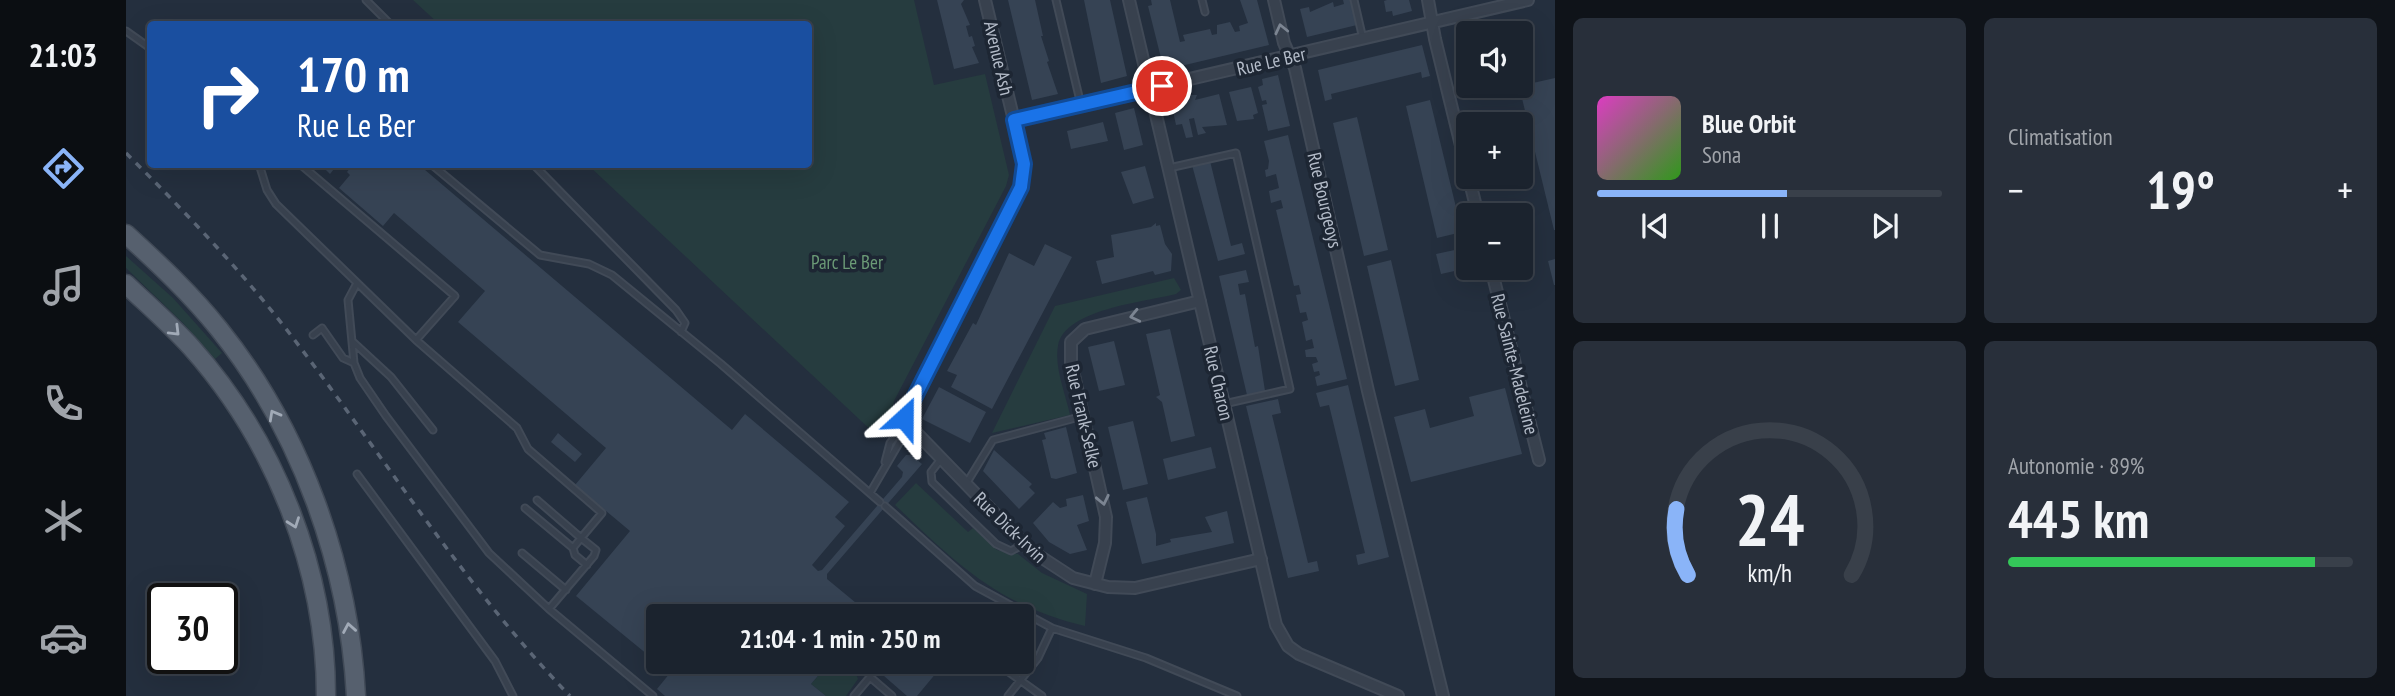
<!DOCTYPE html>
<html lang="fr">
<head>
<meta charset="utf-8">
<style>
	:root { --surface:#1b232e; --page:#282f3a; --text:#f1f3f6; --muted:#a0a4aa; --line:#39404a; --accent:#8ab4f8 }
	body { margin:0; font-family:"PT Sans Narrow",sans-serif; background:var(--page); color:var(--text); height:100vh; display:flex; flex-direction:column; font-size:26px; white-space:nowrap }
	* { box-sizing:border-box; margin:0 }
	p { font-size:23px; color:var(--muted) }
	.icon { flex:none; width:38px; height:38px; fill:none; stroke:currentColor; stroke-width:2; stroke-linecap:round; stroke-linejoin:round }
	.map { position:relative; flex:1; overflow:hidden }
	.panel { display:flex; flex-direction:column; gap:18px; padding:18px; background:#0f1319; width:840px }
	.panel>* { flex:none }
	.banner { position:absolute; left:21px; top:21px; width:665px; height:147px; border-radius:7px; box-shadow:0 7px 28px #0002,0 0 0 2px var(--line); background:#1a4fa0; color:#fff; overflow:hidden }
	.buttons { position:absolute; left:1330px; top:21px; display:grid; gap:14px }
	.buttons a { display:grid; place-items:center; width:77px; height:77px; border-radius:7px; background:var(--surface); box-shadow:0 7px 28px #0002,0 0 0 2px var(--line); font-size:35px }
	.speed { position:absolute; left:21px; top:583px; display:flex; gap:14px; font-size:35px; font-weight:700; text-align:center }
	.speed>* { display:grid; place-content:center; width:91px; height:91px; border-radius:50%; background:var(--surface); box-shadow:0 7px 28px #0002,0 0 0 2px var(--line); line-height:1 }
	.speed .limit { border:4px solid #111; border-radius:10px; background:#fff; color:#111 }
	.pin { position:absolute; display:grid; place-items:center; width:60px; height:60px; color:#fff; margin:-30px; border:4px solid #fff; border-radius:50%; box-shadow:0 2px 7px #0007 }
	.me { position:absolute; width:77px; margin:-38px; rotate:24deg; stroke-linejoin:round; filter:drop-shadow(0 0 5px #0008) }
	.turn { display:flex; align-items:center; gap:24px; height:147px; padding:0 35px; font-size:32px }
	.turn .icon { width:91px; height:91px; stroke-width:2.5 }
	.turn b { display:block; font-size:49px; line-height:60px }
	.big { font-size:52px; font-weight:800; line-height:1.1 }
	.panel .tile { flex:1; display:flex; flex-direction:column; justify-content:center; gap:10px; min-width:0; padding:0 24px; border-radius:10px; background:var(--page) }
	.panel .dial { align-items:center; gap:0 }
	.dial svg { height:182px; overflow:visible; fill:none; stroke:var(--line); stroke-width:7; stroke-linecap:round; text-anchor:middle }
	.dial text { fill:var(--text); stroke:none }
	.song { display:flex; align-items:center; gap:21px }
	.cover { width:84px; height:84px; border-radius:10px; background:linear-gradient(135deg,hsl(310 70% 55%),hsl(110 70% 35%)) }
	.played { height:7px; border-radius:4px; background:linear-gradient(90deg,var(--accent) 55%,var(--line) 55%) }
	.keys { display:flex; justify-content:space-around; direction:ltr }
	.heat { display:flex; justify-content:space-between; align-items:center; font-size:38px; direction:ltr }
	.charge { height:10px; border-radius:5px; background:linear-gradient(90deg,#34c759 89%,var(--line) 0) }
	.panel .tiles { flex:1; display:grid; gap:18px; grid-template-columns:repeat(2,1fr) }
	.trip { position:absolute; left:520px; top:604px; width:388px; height:70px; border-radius:7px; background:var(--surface); box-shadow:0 7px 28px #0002,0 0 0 2px var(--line); font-weight:800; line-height:70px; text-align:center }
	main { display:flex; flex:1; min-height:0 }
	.menu { display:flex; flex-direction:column; width:126px; justify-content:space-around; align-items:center; background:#0b0e12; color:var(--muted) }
	.menu .icon { width:49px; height:49px }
	.menu .selected { color:var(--accent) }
	.menu b { font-size:32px; color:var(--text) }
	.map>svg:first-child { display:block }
</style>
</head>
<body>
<main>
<nav class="menu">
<b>21:03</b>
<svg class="icon selected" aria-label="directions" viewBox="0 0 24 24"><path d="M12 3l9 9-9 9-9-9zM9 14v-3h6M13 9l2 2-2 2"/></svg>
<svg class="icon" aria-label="music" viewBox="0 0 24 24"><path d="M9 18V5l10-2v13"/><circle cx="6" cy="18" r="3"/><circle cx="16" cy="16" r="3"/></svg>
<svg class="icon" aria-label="phone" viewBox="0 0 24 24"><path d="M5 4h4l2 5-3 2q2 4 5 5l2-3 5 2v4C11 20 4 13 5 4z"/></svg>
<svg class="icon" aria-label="climate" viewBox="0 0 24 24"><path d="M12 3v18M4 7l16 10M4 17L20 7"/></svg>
<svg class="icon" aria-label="car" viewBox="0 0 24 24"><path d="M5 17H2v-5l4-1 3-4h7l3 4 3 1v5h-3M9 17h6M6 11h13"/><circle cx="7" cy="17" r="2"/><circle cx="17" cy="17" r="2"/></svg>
</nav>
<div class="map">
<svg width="1429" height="696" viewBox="0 0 1429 696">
	<rect width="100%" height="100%" fill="#242f3e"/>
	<path fill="#263c3f" d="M287,0H788L808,85L859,74L883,175L880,186L768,401L764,417L749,434L462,165L682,164V24H313Z
		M0,256L47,298L96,353L89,359L57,323L0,268Z
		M1048,278L1055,290L1050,294C1019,302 938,309 932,346C928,367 940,395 944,415L866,433L929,306Z
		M790,483L842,532L847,528L871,550L892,554L916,573L961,594L959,626C872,605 832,565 769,505Z
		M699,662H721L728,668L732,679L720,696H700L685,684L702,664Z"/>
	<path fill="#364354" d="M811,0H838L835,4L844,25L840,26L843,37L846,36L849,46L846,47L853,63L828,69Z
		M882,0H909L917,36H915L923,61L921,62L932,94L906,100Z
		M958,0H984L1001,76L975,83Z
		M1025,0H1044L1054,42L1059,41L1057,35L1084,29L1086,35L1091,34V25L1104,22L1109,32L1114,31L1113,26L1122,23L1114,0H1131L1143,45L1038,70L1022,6L1026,5Z
		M1217,0H1225L1231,25L1181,37L1174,9L1183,7L1184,12L1207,2L1208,7L1218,4Z
		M1261,0H1283L1286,11L1267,16L1266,11L1260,12L1258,1Z
		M1296,45L1304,76L1296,78L1295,72L1205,94L1206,99L1199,101L1192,70Z
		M1152,75L1164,126L1142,131L1136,105L1141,104L1140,100L1136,101L1132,87L1137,85L1136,79Z
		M1429,78V230H1428L1393,86Z
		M1125,87L1132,113L1127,115L1128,119L1111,121L1103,92Z
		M1093,94L1101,125L1076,127L1080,133L1072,135L1068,118L1063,119L1067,137L1060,138L1056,124L1050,125L1045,102L1064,95H1071L1069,100Z
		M1304,100L1336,232L1311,238L1280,106Z
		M1008,108L1017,145L998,150L989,113Z
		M1231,117L1262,250L1238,256L1207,123Z
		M977,122L982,141L945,149L941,131Z
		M1162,135L1221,379L1191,386L1189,377L1194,375L1193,371L1188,372L1186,364L1192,362L1190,357H1180L1179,350L1188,348L1186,339L1180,341L1176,322L1182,320L1180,312L1174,313L1170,295L1175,294L1173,285L1168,286L1150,210L1157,208L1155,200L1145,203L1143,191L1153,188L1150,174L1140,177L1139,170L1142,169L1143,161L1138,141Z
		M1084,161L1105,246L1116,243L1119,254L1092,261L1066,165Z
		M199,164H212L204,174L197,167Z
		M227,164H292L606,430L619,414L723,502L709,517L719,526L686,565L692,571L696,570L776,477L777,472L771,466L780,455H785L796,464L701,574V579L741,612L738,616H532V662H699L702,664L685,684L700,696H539L531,689L544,673L450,596L504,531L449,485L480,448L332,322L359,291L268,213L257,226L213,188L224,175L221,172Z
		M1019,166L1028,198L1007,204L995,172Z
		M1030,223V226L1034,225L1039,244L1046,254L1045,271L1029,275L1027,271L976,284L970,261L988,257L985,235L1025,227Z
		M919,244L946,257L866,409L825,387L831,375L821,371L847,323L850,325L883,253L908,266Z
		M1338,248L1342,268L1315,274L1310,254Z
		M1429,259V285H1428L1422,261Z
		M1265,260L1293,380L1269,386L1241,266Z
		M1120,270L1123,282L1112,284L1114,295L1119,294L1129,347L1132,346L1139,391L1121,395L1093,276Z
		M1044,329L1069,436L1045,442L1036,402L1030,397L1034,395L1020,334Z
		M988,341L999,385L973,391L962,347Z
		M1222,385L1263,557L1232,565L1230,555L1239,553L1203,405L1194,407L1190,393Z
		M813,387L860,412L844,443L796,419Z
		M1379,388L1396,454L1285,482L1268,417L1299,409L1304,428L1348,416L1343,397Z
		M1152,399L1155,413L1146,415L1182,563L1191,561L1193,571L1162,578L1120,406Z
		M1007,421L1022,484L997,490L982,427Z
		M940,427L951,473L930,479L925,478L916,440L920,439L918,433Z
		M432,433L456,454L449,462L425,442Z
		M1085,447L1090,468L1042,480L1037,459Z
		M868,450L906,484L903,487L909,493L893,509L857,471Z
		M957,495L963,521L951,525L961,550L944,554L923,542L907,523L927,502L934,508L941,506L940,499Z
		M1021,497L1030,534V546L1045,542L1044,539L1086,532L1079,517L1101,511L1108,543L1016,564L1000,502Z
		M756,662H799L811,672L791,696H781L750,669Z"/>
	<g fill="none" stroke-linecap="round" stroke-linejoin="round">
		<defs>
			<path id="lane" d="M240,0L264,24
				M930,0L955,105
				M1076,0L1079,12
				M1228,0L1237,39
				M0,31L24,48
				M133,164L141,190L150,204L290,340L329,296L174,164
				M305,164L414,255L463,264L486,275L595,364L754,502
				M407,164L550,310L559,323L555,332
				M1043,168L1110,153L1164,389L1098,404
				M231,283L222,300L228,363L234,378L260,416L363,553L423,609L527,696
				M187,335L196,328L217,358L228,363
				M290,340L391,428L402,449L476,513L455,538L470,550L468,556L423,609
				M226,341L265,377L307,430
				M815,459L805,472L806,482L870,544L885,551L898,544
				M759,462L764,443L780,422
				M231,474L369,661L387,696
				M840,484L867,440L957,416
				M744,493L783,426
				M759,506L849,586L926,628L912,658L882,696
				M399,508L447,548L455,538L411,500
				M447,548L449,555L461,565
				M396,553L440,590
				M926,628L1020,658L1111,696
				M869,662L916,696
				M728,696L744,677L766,696"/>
			<path id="street" d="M859,0L897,158L898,176L891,197L782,407L780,422L904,550L947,578L982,587L1009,588L1135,559
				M1003,0L1150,625L1162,646L1173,654L1272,696
				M1148,0L1158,43L1169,68L1242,391L1317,696
				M1302,0L1309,39L1352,215
				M888,120L1402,0
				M1365,268L1413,460
				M969,584L979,543L980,517L945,362V342L959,329L1074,301"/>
			<path id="primary" d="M0,234C33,264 65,294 93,329C175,431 223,566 230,696
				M0,284C22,305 45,325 65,347C149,441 200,570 200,696"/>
		</defs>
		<use href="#lane" stroke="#414a57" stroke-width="9"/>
		<use href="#street" stroke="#414a57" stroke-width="14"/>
		<use href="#primary" stroke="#414a57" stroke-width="21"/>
		<use href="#lane" stroke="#38414e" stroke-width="5"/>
		<use href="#street" stroke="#38414e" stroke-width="10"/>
		<use href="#primary" stroke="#56606e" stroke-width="18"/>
		<path stroke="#5a6575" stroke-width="3.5" stroke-dasharray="7 7" stroke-linecap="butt" d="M0,153C58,211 114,269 164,334C257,455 338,586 444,696"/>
	</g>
	<defs><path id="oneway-chevron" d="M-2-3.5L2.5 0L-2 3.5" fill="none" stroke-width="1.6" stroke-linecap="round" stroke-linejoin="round" transform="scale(1.75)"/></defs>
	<g stroke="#7c8592">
		<use href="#oneway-chevron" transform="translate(1155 29) rotate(-103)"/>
		<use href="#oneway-chevron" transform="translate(1009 316) rotate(167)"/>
		<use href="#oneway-chevron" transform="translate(977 500) rotate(78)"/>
	</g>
	<g stroke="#a1aab7">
		<use href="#oneway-chevron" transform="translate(49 331) rotate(45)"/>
		<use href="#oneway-chevron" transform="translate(148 415) rotate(-119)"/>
		<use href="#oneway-chevron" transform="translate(168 523) rotate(70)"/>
		<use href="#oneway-chevron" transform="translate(223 628) rotate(-100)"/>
	</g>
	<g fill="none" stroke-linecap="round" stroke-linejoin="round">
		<defs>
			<path id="route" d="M778,418L895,187L898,164L888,120L1036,86"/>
		</defs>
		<use href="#route" stroke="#114b97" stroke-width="18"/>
		<use href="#route" stroke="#1a73e8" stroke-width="12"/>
	</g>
	<g text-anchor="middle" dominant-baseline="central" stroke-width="7" stroke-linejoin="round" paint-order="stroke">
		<g font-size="19" fill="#b4bcc9" stroke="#1d2633">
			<text transform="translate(873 58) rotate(77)">Avenue Ash</text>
			<text transform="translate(1145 61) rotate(-13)">Rue Le Ber</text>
			<text transform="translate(1199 200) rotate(77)">Rue Bourgeoys</text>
			<text transform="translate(1389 364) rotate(76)">Rue Sainte-Madeleine</text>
			<text transform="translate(1093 383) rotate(77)">Rue Charon</text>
			<text transform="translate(958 416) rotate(77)">Rue Frank-Selke</text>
			<text transform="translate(884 527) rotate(44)">Rue Dick-Irvin</text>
		</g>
		<g font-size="19" fill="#6b9a76" stroke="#1d2633">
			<text x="721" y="262">Parc Le Ber</text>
		</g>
	</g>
</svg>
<div class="buttons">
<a><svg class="icon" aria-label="sound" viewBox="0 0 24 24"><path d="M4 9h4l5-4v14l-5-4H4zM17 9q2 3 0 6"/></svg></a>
<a>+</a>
<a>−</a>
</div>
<div class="speed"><div class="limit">30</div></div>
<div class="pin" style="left:1036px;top:86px;background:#d93025"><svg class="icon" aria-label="arrive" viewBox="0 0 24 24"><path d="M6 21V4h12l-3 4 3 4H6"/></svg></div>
<svg class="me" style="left:778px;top:418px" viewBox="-20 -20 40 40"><path d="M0-17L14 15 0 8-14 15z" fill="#1a73e8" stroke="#fff" stroke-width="4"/></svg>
<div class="trip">21:04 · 1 min · 250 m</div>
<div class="banner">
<div class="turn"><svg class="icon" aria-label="right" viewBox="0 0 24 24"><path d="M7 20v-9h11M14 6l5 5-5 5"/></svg><div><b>170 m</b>Rue Le Ber</div></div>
</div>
</div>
<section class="panel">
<div class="tiles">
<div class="tile">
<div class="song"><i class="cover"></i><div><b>Blue Orbit</b><p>Sona</p></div></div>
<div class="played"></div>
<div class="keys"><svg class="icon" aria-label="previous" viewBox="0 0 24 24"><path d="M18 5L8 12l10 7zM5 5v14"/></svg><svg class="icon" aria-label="pause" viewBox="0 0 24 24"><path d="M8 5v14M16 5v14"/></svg><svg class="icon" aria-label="next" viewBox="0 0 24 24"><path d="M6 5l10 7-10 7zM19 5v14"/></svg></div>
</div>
<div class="tile"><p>Climatisation</p>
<div class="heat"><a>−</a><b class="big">19°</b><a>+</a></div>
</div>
<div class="tile dial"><svg viewBox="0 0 100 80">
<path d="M14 69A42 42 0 1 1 86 69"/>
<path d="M14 69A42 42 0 0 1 9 40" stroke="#8ab4f8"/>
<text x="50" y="56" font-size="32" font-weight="700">24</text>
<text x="50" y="72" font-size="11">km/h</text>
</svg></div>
<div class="tile"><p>Autonomie · 89%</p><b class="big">445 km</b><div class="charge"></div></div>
</div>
</section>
</main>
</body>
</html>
